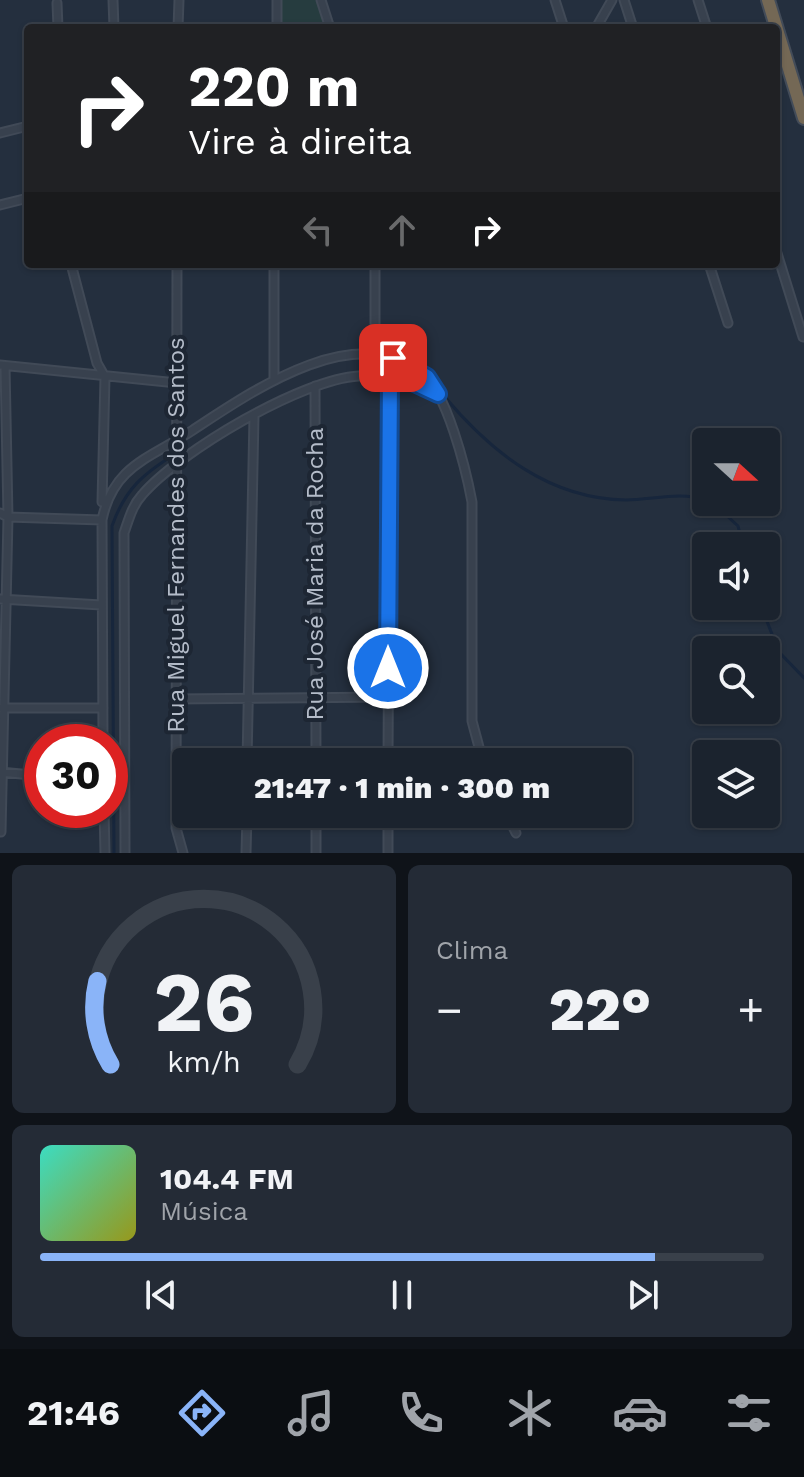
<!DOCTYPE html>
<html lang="pt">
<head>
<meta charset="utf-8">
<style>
	:root { --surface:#1b232e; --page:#242b36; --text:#f1f3f6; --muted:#a0a4aa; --line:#39404a; --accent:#8ab4f8 }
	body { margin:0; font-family:"Work Sans",sans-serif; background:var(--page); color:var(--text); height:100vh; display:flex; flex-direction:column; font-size:30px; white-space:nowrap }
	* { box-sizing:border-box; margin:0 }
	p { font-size:26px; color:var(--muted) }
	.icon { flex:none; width:44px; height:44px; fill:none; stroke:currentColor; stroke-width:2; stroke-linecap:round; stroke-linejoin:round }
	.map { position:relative; height:853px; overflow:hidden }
	.sheet { display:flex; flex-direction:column; gap:12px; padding:12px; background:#0f1319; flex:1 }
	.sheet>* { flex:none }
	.banner { position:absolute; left:24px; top:24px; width:756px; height:244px; border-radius:8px; box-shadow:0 2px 6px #0004,0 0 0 2px var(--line); background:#202124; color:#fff; overflow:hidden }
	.needle { width:52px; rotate:111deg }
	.buttons { position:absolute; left:692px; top:428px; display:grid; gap:16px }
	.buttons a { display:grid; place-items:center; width:88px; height:88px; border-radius:8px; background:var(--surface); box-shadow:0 2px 6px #0004,0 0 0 2px var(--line); font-size:40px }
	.speed { position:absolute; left:24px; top:724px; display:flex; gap:16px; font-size:40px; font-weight:700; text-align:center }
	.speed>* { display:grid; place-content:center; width:104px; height:104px; border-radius:50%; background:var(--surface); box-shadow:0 2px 6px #0004,0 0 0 2px var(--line); line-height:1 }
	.speed .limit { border:12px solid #d22; background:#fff; color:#111 }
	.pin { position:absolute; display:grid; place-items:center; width:68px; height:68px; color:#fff; margin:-34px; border-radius:16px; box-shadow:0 4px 12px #0006 }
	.me { position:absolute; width:88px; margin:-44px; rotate:0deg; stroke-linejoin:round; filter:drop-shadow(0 0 6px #0008) }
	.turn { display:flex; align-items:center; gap:28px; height:168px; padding:0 32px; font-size:36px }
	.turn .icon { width:104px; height:104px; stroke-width:2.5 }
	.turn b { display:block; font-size:56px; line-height:68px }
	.lanes { display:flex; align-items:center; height:76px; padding:0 32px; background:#0003; justify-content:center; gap:40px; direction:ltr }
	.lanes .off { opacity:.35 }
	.big { font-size:60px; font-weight:800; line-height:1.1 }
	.sheet .tile { flex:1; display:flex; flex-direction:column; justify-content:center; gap:12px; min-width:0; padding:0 28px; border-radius:12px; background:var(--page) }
	.sheet .dial { align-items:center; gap:0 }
	.dial svg { height:208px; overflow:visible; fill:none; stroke:var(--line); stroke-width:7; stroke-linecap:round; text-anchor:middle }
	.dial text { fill:var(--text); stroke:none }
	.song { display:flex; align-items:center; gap:24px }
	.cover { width:96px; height:96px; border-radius:12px; background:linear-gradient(135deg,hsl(170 70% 55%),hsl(60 70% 35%)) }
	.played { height:8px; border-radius:4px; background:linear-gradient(90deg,var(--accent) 85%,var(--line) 85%) }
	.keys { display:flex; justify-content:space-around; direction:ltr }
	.heat { display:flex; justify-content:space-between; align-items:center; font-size:44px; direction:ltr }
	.sheet .tiles { flex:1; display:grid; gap:12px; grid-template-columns:1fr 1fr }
	.tile:last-child { grid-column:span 2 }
	.trip { position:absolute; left:172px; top:748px; width:460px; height:80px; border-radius:8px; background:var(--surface); box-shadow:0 2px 6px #0004,0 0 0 2px var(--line); font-weight:800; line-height:80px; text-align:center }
	.menu { display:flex; height:128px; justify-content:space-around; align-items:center; background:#0b0e12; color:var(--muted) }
	.menu .icon { width:56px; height:56px }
	.menu .current { color:var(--accent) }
	.menu b { font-size:36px; color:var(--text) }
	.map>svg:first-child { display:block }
</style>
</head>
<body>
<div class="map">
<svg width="804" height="853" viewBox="0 0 804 853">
	<rect width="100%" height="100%" fill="#242f3e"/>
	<path fill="#263c3f" d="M277,0H321L330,28H277Z"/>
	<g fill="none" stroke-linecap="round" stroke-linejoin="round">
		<path stroke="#17263c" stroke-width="3" d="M444,396C491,452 549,499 626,500C652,500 680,491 706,500
			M712,502L738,526L743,546
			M761,606L779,652L804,678
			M114,853L112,526C125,489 143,474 175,454"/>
		<defs>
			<path id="street" d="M113,0L114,28
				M321,0L330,28
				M555,0L564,28
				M624,0L633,28
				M698,0L707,28
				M57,3L58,28
				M178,28L179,0
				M277,28V0
				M596,28L612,0
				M0,133L28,126
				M0,205L28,198
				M776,250L803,337
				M71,264L97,363L105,377L102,502
				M177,264L176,828L183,853
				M274,264V379
				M375,264V362L388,376
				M709,264L728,323
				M0,365L177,383
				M315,386L316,762
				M0,513L8,517L102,520
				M0,599L101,605
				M175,699L388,697
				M2,708H103
				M103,742L102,520C113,465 151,458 193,430C251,392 353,320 421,372C447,391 466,470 472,502V721L483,762
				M247,762L254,416
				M388,762L390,377
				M0,772L42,776
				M104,810L105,853
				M316,814V853
				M507,814L516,833
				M1,832L8,517L5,366
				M125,853L124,533C129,519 132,506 142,495C180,451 302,379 359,376C387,374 411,380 436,393
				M246,853L247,814
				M388,853V814"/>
			<path id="highway" d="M768,0L804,118"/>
		</defs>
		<use href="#street" stroke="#414a57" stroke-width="11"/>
		<use href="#highway" stroke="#434c59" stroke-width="16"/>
		<use href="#street" stroke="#38414e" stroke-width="7"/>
		<use href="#highway" stroke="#746855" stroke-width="12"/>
	</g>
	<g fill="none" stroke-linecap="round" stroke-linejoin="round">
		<defs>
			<path id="route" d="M388,668L390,377L408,380L438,394L427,377L393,358"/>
		</defs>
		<use href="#route" stroke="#114b97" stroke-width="20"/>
		<use href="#route" stroke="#1a73e8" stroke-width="14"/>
	</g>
	<g text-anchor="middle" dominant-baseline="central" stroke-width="8" stroke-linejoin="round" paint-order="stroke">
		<g font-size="24" fill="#b4bcc9" stroke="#1d2633">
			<text transform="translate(176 535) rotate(-90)">Rua Miguel Fernandes dos Santos</text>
			<text transform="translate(315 574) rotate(-90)">Rua José Maria da Rocha</text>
		</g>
	</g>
</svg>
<div class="buttons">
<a><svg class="needle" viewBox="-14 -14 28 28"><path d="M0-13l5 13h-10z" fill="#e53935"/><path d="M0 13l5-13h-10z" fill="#a0a4aa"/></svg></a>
<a><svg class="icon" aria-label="sound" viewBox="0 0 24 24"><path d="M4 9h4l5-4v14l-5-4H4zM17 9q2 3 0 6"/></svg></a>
<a><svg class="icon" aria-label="search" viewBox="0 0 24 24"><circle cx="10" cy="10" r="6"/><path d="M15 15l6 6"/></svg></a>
<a><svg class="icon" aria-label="layers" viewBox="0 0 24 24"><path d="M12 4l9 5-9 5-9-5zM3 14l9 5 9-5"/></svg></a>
</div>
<div class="speed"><div class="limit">30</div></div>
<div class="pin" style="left:393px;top:358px;background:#d93025"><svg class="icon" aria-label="arrive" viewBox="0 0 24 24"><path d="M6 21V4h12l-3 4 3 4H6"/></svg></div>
<svg class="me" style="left:388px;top:668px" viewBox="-20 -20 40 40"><circle r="17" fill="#1a73e8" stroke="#fff" stroke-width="3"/><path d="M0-11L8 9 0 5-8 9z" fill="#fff"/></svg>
<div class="trip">21:47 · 1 min · 300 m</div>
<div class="banner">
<div class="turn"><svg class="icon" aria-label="right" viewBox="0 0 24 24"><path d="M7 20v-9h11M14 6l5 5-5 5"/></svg><div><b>220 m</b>Vire à direita</div></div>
<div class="lanes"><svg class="icon off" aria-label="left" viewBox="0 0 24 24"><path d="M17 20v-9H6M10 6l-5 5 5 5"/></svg><svg class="icon off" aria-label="ahead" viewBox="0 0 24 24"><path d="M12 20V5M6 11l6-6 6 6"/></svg><svg class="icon" aria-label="right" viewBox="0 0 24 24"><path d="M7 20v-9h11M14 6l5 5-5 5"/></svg></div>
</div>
</div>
<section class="sheet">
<div class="tiles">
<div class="tile dial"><svg viewBox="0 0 100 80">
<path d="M14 69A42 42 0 1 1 86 69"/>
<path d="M14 69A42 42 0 0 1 9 37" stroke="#8ab4f8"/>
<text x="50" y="56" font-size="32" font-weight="700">26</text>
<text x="50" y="72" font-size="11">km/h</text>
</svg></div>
<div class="tile"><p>Clima</p>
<div class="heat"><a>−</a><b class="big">22°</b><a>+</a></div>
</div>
<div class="tile">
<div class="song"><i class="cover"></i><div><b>104.4 FM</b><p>Música</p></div></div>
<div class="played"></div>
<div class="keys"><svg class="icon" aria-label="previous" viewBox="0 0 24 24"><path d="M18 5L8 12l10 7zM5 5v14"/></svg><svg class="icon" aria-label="pause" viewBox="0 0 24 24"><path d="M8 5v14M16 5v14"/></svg><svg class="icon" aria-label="next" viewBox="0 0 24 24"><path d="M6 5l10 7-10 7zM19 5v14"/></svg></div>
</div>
</div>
</section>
<nav class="menu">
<b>21:46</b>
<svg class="icon current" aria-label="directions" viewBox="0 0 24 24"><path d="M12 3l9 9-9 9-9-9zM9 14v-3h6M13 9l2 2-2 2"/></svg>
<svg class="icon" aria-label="music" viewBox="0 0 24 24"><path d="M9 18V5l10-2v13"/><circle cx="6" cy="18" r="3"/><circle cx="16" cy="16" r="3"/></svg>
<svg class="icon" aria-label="phone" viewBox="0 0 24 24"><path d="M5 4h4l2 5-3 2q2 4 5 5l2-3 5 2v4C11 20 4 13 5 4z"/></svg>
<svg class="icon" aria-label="climate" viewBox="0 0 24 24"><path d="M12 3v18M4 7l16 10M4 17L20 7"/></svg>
<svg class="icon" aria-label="car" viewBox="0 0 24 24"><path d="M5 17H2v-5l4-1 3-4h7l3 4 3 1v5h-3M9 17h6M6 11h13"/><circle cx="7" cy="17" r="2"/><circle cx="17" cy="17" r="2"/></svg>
<svg class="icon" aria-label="filters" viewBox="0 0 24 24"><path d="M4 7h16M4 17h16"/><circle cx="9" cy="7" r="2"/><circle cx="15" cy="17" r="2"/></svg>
</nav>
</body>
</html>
